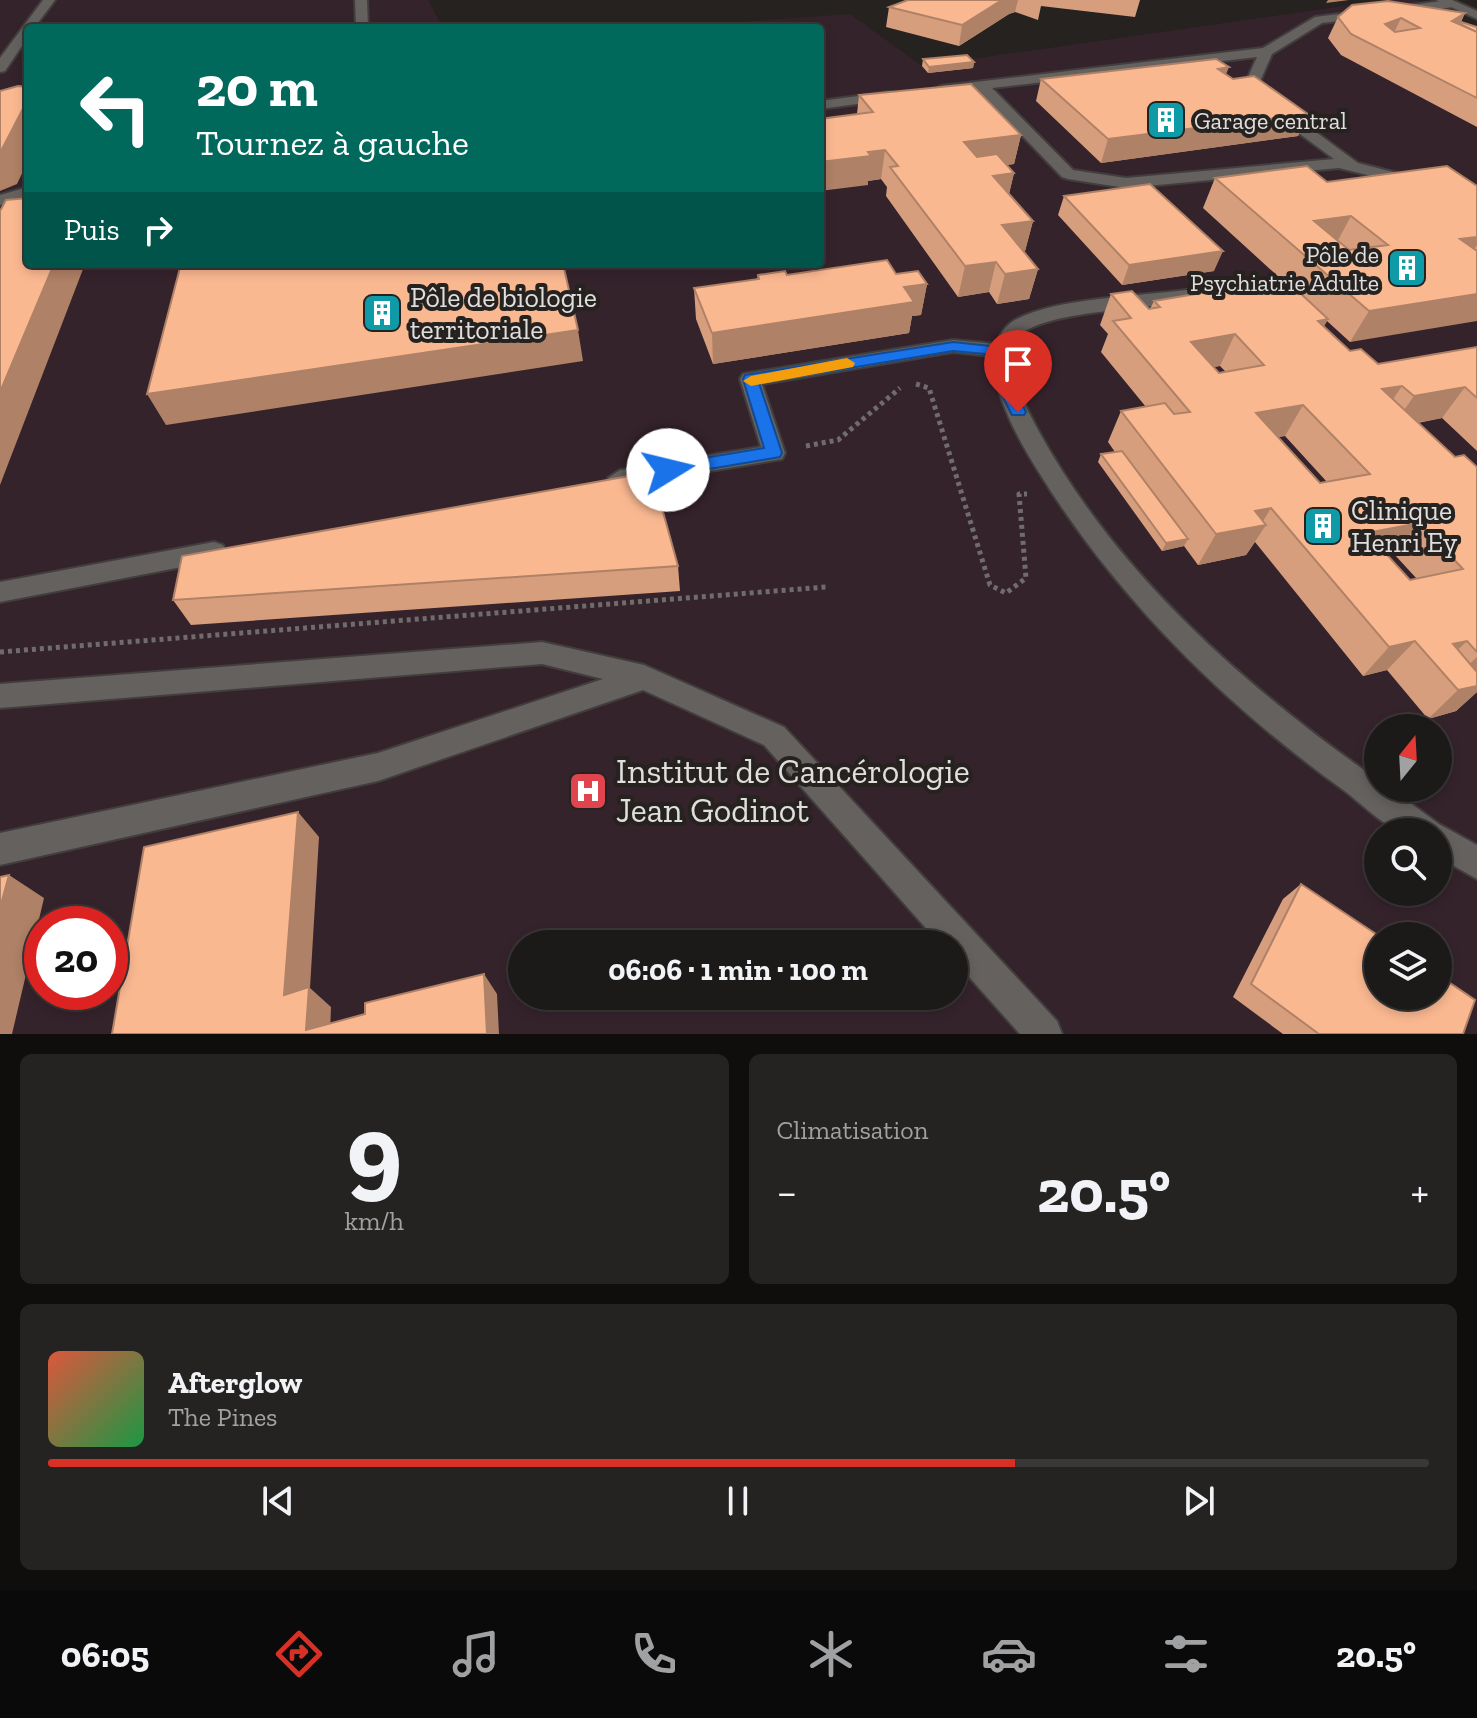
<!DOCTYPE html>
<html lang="fr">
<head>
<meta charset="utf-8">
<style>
	:root { --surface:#1c1a18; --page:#252321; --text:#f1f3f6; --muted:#a0a1a2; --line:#3a3837; --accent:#d93025 }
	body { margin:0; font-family:"Zilla Slab",serif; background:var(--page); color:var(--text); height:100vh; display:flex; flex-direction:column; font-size:30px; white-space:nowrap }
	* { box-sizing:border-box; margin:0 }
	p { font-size:26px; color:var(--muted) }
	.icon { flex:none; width:44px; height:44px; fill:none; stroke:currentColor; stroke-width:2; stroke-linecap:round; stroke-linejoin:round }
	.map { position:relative; height:1034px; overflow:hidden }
	.panel { display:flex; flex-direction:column; gap:20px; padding:20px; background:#0f0e0d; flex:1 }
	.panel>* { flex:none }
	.banner { position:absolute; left:24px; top:24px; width:800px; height:244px; border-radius:8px; box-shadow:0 4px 12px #0003,0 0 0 2px var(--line); background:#00695c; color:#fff; overflow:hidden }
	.needle { width:52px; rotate:18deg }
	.controls { position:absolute; left:1364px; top:714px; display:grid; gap:16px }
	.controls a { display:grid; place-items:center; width:88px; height:88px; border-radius:50%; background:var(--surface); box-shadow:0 4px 12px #0003,0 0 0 2px var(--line); font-size:40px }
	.speed { position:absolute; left:24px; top:906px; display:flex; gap:16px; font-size:40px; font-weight:700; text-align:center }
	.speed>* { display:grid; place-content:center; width:104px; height:104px; border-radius:50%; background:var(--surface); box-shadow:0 4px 12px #0003,0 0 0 2px var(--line); line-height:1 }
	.speed .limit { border:12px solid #d22; background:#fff; color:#111 }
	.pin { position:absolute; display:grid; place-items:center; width:68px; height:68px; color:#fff; margin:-82px -34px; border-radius:50% 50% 50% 0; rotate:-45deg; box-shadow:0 0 8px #0007 }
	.pin .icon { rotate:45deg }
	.me { position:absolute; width:88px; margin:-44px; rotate:81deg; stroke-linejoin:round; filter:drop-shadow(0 0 6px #0008) }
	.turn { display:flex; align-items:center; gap:28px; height:168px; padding:0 40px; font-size:36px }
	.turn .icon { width:104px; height:104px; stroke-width:2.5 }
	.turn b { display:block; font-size:56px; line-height:68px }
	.then { display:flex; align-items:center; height:76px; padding:0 40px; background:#0003; gap:16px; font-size:30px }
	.big { font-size:60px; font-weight:800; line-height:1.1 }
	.panel .card { flex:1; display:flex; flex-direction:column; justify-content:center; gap:12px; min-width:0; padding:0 28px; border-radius:12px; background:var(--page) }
	.panel .dial { align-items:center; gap:0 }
	.dial b { font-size:104px; line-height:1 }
	.song { display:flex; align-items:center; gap:24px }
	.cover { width:96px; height:96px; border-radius:12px; background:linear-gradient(135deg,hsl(10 70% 55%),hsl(140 70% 35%)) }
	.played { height:8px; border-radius:4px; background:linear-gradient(90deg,var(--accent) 70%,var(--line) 70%) }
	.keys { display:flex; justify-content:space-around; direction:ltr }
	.heat { display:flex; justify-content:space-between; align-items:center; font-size:44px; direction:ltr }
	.panel .tiles { flex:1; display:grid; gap:20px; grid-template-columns:1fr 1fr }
	.card:last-child { grid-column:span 2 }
	.trip { position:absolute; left:508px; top:930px; width:460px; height:80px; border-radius:40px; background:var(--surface); box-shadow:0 4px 12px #0003,0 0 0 2px var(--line); font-weight:800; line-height:80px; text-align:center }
	.menu { display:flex; height:128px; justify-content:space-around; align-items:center; background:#0b0a0a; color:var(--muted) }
	.menu .icon { width:56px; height:56px }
	.menu .on { color:var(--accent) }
	.menu b { font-size:36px; color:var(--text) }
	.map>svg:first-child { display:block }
</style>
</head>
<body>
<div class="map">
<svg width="1477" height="1034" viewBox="0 0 1477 1034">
	<rect width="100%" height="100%" fill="#252220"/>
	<path fill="#35232c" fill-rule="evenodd" d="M0,0H428L443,28H28V264H820V28H656L850,14L922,66L1387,0H1417L1477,27V1034H0ZM1378,728H1438V788H1378ZM1378,832H1438V892H1378ZM42,924H110V992H42ZM1378,936H1438V996H1378ZM522,944H954V996H522Z"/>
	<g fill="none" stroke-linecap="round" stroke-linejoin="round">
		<defs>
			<path id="service" d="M43,0H55L34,28H28V37L5,71L0,72V58Z
				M355,0H367L368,28H356Z
				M1450,0L1456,4L1454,7L1322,23L1272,54L1258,86L1260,91L1358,163L1456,188L1477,200V212L1444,194L1339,168L1126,188L1068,179L1062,177L978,90L941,94L934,90L941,86L1263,48L1315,17ZM1257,57L1244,86L1248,96L1334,159L1126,178L1073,170L992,88Z
				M889,92L894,93V99L820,109V101Z
				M28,187V197L0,205V195Z
				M1187,290L1194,292V300C1158,309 1037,310 1018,338C1001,364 1026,407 1038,430C1116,573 1245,687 1378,780V788H1390L1439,824L1477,845V879L1438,857V832C1428,832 1411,835 1401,832C1385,827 1357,800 1342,789C1224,704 1117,598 1040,474C1018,439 995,399 993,356L953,352L762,384L785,453L782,459L620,486L608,478L620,470L761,447L740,379L743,374L953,340L996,344C1000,334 1005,326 1015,320C1055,298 1140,296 1187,290Z
				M214,542L223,545L226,552L223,559L0,602V582Z
				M542,642L644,665L784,727L1057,1021L1062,1034H1020L954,960V944H940L764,745L643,690L378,781L0,865V833L378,753L603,679L542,664L0,708V684Z"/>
			<path id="minor" d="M1436,0H1452L1477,11V19Z"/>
		</defs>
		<use href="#service" stroke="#413e3d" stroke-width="4"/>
		<use href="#minor" stroke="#413e3d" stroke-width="4"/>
		<path stroke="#6f6c6b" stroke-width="5" stroke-dasharray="4 4" stroke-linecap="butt" d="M916,384L929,388L990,585L1006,593L1026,578L1019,494H1027
			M806,446L838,440L900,388
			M0,652L826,587"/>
		<use href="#service" fill="#64615f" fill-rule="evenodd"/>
		<use href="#minor" fill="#64615f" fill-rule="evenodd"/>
	</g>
	<path fill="#d79e7d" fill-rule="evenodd" d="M908,0H1140L1135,17L1041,6L1038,20L1015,12L1009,14L959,46L886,27L889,7Z
		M1465,13L1461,22L1477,27V127L1341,55L1328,38L1338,17Z
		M923,59L974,62L973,68L928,73L922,66Z
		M1226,74L1233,79L1308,114L1298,136L1101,163L1036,101L1041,79Z
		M859,95L1021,135L1014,164L1006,165L1014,173L1009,194L1033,221L1025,251H1023L1038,269L1029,299L997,304L989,292L958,297L886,196L887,187L881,179L868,181V185L857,114Z
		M1215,178L1477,186V294L1350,342L1327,321L1324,326L1350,351L1378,364L1477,347V451L1442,418L1418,423L1455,457L1477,467V692L1456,711L1428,719L1387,670L1363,676L1255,542L1246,555L1198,565L1184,546L1162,551L1098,462L1101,454L1115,452L1108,442L1121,411L1146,407L1101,352L1108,334L1100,325L1111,294L1149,309H1150L1154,301L1282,280L1203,208ZM1220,366L1225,371L1219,373L1213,367ZM1285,436L1327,482L1320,483L1278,437ZM1394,554L1417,579L1410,580L1387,555Z
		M1064,196L1214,271L1122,285L1058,215Z
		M896,274L927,284L921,315L912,316L909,333L713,364L696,319L694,288L757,279L758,275Z
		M678,566L680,591L191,625L173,600Z
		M1301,884L1463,1034H1283L1233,997L1283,899Z"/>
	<path fill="#af8166" d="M1002,0H1018L1015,12L1009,14L959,46L962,25Z
		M1328,0H1349L1326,3Z
		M1465,13L1455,33L1452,21Z
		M1401,18L1391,39L1385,24Z
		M974,62L973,68L928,73L929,67Z
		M1229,67L1220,89L1218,69Z
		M28,99V161L17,184L0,191V153Z
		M1308,114L1298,136L1101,163L1108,139Z
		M1021,135L1014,164L958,171L964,142Z
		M885,150L881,179L868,181V185L820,191V162Z
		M1014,173L1007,202L993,176Z
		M1351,216L1335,246L1314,221Z
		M1033,221L1025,251L995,255L1002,225Z
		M1477,237V245L1463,266L1460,239Z
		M1223,251L1214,271L1122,285L1129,265Z
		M996,262L989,292L958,297L965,266Z
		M54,264H85L0,485V392Z
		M1038,269L1029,299L997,304L1005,274Z
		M927,284L921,315L912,316L909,333L713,364L712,333L904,287Z
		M1477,294V321L1350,342L1369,311Z
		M1328,319L1311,350L1318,321Z
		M578,330L583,361L166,425L147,394Z
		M1235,334L1220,366L1177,373L1191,342Z
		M1402,386L1381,417L1382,389Z
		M1465,387L1442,418L1392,427L1414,396Z
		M1303,405L1285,436L1239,444L1256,413Z
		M1271,508L1260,526L1266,525L1246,555L1198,565L1216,534L1255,511Z
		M1419,523L1394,554L1344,564L1367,533Z
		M1188,539L1184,546L1162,551L1166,543Z
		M1415,641L1387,670L1363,676L1389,647Z
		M1467,641L1439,668L1453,644Z
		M1477,657V676L1451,682Z
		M1477,686V692L1456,711L1428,719L1458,690Z
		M298,812L319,837L310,988L331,1007L330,1034L306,1030L284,995Z
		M9,875L44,898L12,1034H0V908Z
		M484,974L497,994L499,1034H487Z"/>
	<path fill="#fab891" stroke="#af8166" stroke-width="2" fill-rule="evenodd" d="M908,0H1002L962,25L889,7Z
		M1388,1L1465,13L1452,21L1477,32V98L1351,34L1338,17L1352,5ZM1401,18L1420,28L1395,32L1385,24Z
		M1461,22L1477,27V32L1458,23Z
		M967,55L974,62L929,67L923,59Z
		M1216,59L1229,67L1218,69L1233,79L1254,76L1308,114L1108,139L1041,79Z
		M971,84L1021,135L964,142L977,157L997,154L1014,173L993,176L1033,221L1002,225L1038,269L1005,274L996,262L965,266L890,167L898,166L885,150L868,152L871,156L820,162V119L873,112L859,95Z
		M18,86L28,87V99L0,153V91Z
		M1307,166L1327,182L1447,166L1477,186V237L1460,239L1477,251V294L1369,311L1215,178ZM1351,216L1388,245L1349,250L1314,221Z
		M1150,184L1223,251L1129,265L1064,196Z
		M28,198V264H54L0,392V211L6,200Z
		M887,260L896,274L918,271L927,284L904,287L914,302L712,333L694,288L759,279L758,275L785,271L787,275Z
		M181,264H563L578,330L147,394Z
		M1285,279L1328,319L1318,321L1350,351L1361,349L1378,364L1477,347V398L1465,387L1414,396L1402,386L1382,389L1455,457L1464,455L1477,467V652L1467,641L1453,644L1477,672V686L1458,690L1415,641L1389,647L1271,508L1255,511L1266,525L1216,534L1121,411L1165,403L1174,414L1190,412L1113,321L1131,318L1111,294L1132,291L1149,309L1160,307L1154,301ZM1235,334L1264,365L1219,373L1191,342ZM1303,405L1370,474L1320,483L1256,413ZM1419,523L1463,569L1410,580L1367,533Z
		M1122,451L1188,539L1166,543L1101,454Z
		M652,472L678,566L173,600L182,556Z
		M298,812L284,995L309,987L306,1030L365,1014V1003L484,974L487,1034H112L144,847Z
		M9,875L0,908V877Z
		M1301,884L1379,936H1378V996H1438V975L1475,1000L1463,1034H1319L1251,984Z"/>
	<path fill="#1a73e8" stroke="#114b97" stroke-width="2" d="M953,342L1009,348L1014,388L1026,412L1024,415H1012L998,388L996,355L953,351L759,383L782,453L780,457L668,476L660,470L668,464L764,448L743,379L745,375Z"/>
	<path fill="#f59e0b" d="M847,358L855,363L853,367L751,386L743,381L751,376Z"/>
	<defs>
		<symbol id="building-square" viewBox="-11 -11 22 22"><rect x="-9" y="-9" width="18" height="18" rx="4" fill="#0f9aa8" stroke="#252220"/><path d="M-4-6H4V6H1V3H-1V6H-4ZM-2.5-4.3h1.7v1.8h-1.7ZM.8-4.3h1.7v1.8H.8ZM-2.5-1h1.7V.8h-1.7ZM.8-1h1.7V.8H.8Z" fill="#fff"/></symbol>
		<symbol id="hospital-square" viewBox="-11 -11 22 22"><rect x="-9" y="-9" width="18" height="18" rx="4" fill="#e0444e" stroke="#252220"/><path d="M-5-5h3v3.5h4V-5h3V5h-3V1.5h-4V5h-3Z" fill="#fff"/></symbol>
	</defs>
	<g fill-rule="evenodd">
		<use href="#building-square" x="1144" y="98" width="44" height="44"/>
		<use href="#building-square" x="1385" y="246" width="44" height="44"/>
		<use href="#building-square" x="360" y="291" width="44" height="44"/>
		<use href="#building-square" x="1301" y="504" width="44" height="44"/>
		<use href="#hospital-square" x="566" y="769" width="44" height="44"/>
	</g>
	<g text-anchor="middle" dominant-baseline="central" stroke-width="8" stroke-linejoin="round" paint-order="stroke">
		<g font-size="24" fill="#e1dfde" stroke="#252220" text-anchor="start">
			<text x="1194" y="120">Garage central</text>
			<text x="1379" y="254" text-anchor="end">Pôle de<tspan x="1379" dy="28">Psychiatrie Adulte</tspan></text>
		</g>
		<g font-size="28" fill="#e1dfde" stroke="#252220" text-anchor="start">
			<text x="410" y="297">Pôle de biologie<tspan x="410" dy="32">territoriale</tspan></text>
			<text x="1351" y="510">Clinique<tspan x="1351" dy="32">Henri Ey</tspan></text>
		</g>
		<g font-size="34" fill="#e1dfde" stroke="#252220" text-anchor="start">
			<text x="616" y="771">Institut de Cancérologie<tspan x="616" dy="39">Jean Godinot</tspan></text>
		</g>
	</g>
</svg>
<div class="controls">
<a><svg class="needle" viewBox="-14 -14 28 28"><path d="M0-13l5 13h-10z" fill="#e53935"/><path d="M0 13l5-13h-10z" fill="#a0a1a2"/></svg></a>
<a><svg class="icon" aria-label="search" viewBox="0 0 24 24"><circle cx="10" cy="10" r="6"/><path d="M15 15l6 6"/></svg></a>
<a><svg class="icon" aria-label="layers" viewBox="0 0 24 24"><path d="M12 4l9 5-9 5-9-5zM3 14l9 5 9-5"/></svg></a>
</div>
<div class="speed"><div class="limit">20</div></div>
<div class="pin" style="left:1018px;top:412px;background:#d93025"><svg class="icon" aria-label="arrive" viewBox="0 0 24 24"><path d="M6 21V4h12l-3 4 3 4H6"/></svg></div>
<svg class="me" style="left:668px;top:470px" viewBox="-20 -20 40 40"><circle r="19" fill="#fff"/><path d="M0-13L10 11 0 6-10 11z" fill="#1a73e8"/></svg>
<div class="trip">06:06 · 1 min · 100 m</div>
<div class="banner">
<div class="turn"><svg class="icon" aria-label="left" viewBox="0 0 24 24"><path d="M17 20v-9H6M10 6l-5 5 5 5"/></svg><div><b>20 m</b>Tournez à gauche</div></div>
<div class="then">Puis<svg class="icon" aria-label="right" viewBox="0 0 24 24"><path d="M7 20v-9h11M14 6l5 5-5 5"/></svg></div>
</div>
</div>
<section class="panel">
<div class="tiles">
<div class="card dial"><b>9</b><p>km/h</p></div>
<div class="card"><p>Climatisation</p>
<div class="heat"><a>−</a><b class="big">20.5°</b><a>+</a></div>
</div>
<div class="card">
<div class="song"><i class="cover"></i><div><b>Afterglow</b><p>The Pines</p></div></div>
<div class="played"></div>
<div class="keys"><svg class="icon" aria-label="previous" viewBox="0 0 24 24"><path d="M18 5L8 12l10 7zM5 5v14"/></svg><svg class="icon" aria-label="pause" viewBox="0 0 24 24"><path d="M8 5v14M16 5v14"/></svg><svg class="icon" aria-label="next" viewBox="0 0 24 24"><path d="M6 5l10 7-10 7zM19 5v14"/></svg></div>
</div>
</div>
</section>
<nav class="menu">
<b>06:05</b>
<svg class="icon on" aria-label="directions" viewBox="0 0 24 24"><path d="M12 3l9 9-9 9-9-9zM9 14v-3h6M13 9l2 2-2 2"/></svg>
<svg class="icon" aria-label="music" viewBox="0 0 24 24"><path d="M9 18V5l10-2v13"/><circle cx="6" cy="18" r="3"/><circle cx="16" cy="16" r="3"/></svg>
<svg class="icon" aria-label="phone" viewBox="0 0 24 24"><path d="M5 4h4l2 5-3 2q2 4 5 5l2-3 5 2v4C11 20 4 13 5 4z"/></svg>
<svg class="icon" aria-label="climate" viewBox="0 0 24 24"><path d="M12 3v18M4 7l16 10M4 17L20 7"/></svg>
<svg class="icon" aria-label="car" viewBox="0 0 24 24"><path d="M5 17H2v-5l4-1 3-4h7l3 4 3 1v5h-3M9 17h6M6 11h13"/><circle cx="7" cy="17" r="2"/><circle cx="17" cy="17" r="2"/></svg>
<svg class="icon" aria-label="filters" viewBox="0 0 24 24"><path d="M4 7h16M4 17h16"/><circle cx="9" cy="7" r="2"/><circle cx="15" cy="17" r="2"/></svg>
<b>20.5°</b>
</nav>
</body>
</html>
